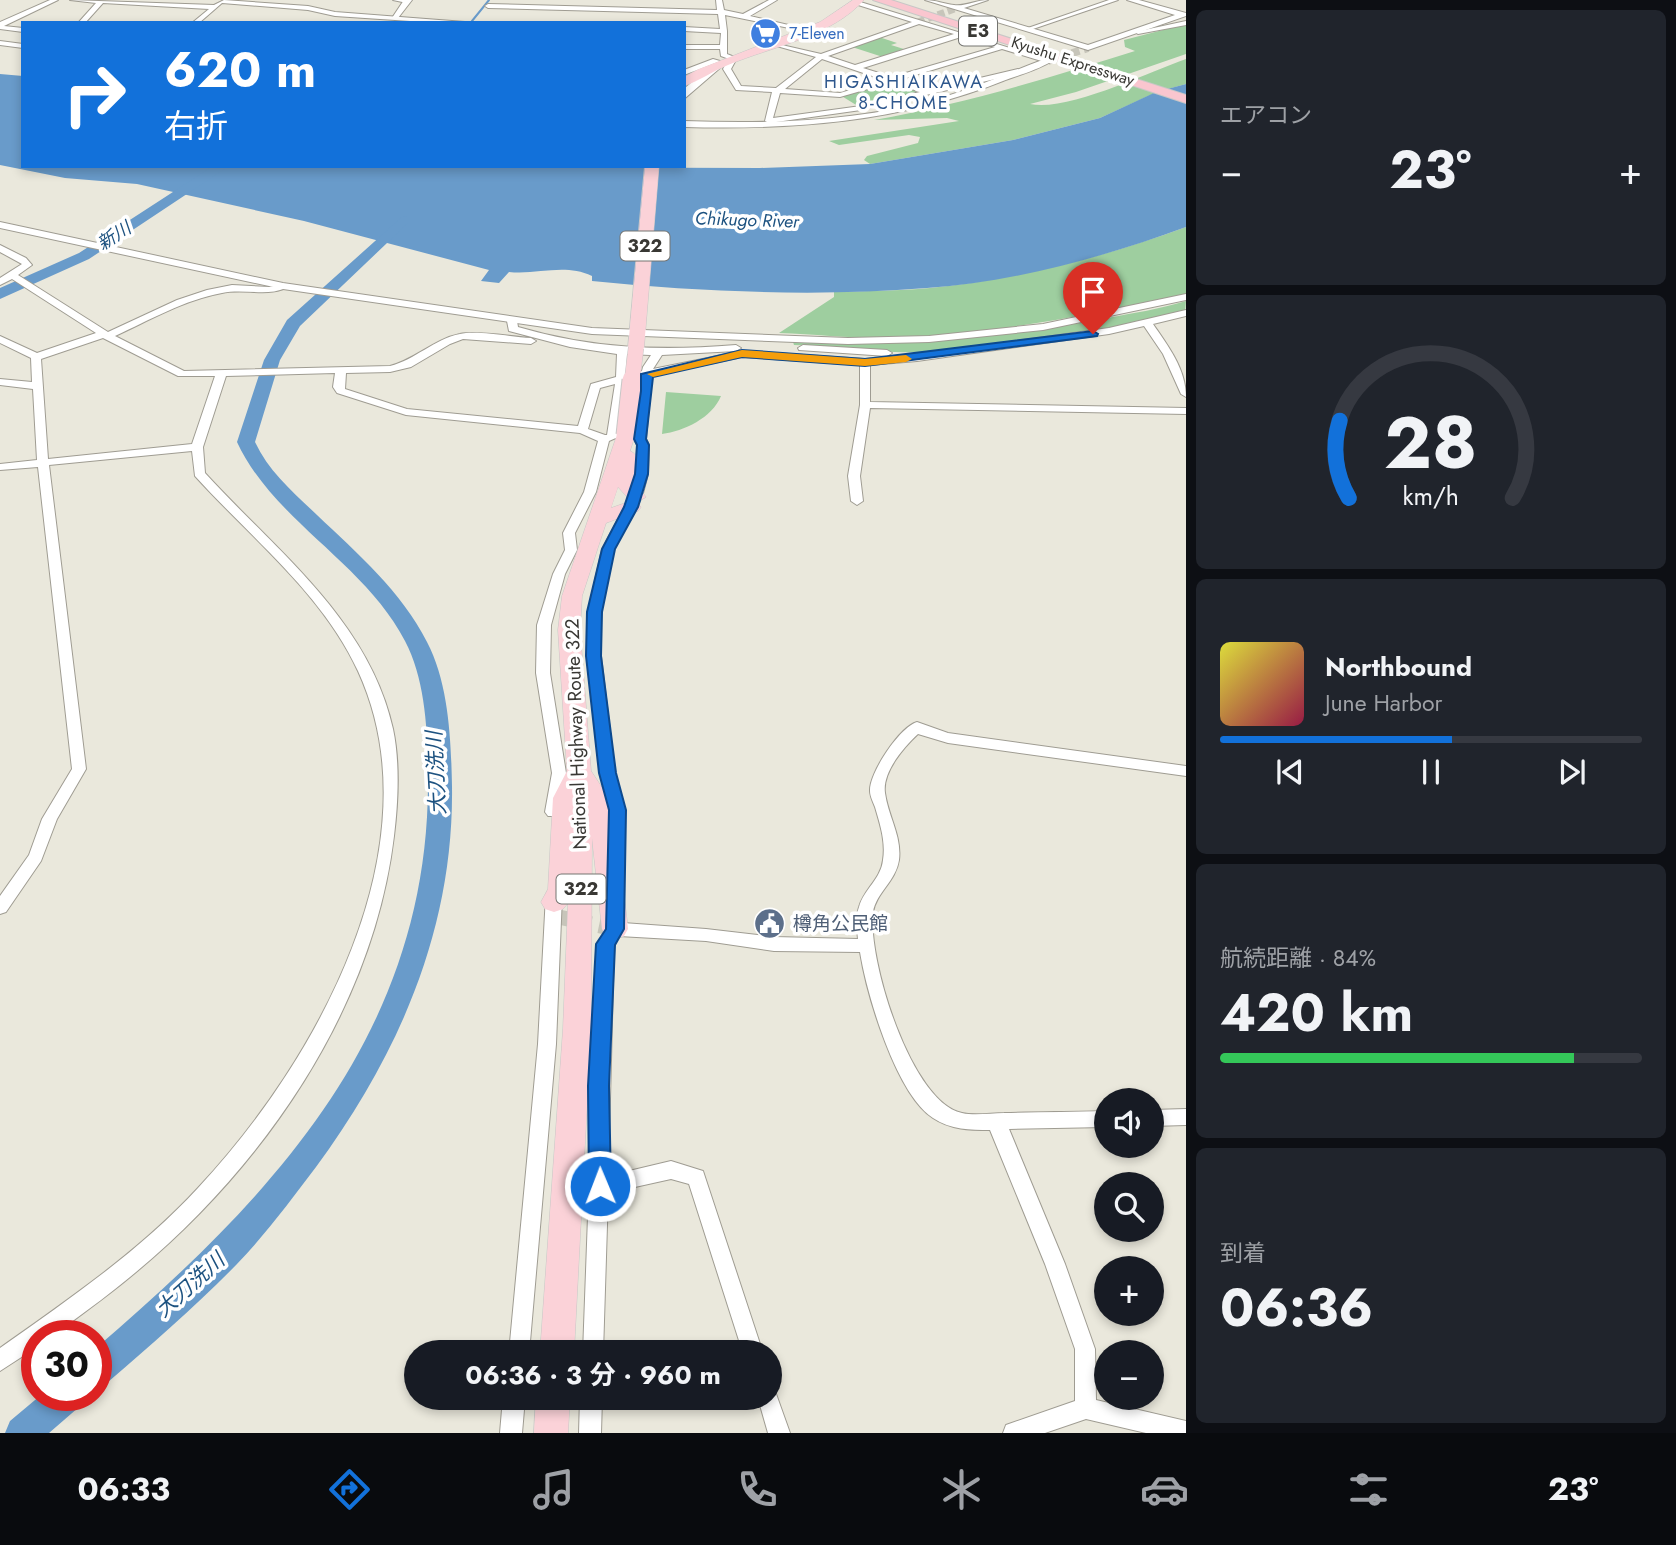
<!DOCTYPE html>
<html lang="ja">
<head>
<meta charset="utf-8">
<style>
	:root { --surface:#171b24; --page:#20242c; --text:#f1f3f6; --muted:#9ea1a6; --line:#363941; --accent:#1271da }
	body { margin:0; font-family:Jost,"Noto Sans JP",sans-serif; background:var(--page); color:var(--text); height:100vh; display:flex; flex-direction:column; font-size:26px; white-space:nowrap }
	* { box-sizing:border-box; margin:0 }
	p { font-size:23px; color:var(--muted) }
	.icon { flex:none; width:38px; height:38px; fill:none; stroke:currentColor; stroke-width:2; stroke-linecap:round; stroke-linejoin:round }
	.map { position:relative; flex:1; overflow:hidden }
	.panel { display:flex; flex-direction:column; gap:10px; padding:10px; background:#0d0f14; width:490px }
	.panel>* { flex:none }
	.top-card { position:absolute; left:21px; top:21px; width:665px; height:147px; border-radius:0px; box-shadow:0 4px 10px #0003; background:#1271da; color:#fff; overflow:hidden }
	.fabs { position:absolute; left:1094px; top:1088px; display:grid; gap:14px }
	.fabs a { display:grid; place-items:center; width:70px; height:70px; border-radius:50%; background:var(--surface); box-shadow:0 4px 10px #0003; font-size:35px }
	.speed { position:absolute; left:21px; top:1320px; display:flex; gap:14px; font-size:35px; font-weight:700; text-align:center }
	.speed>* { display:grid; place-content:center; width:91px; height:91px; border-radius:50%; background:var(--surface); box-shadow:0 4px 10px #0003; line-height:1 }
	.speed .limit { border:10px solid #d22; background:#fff; color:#111 }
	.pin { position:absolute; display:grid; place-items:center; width:60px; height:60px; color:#fff; margin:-72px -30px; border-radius:50% 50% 50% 0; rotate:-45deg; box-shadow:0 0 7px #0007 }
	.pin .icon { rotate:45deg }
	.me { position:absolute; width:77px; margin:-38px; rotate:359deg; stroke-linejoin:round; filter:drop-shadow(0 0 5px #0008) }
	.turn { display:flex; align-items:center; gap:24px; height:147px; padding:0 28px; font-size:32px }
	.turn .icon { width:91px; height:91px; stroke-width:2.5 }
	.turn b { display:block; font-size:49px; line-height:60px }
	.big { font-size:52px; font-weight:700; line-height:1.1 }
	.panel .tile { flex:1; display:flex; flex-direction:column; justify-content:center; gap:10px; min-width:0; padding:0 24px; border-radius:10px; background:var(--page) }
	.panel .dial { align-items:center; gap:0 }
	.dial svg { height:182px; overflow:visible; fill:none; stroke:var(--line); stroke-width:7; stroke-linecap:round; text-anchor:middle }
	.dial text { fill:var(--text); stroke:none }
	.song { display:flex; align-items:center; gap:21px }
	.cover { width:84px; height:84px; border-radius:10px; background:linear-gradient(135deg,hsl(60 70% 55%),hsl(340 70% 35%)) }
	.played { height:7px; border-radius:4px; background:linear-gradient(90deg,var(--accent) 55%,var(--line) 55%) }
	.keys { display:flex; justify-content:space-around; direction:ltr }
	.heat { display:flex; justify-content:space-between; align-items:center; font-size:38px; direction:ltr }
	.charge { height:10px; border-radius:5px; background:linear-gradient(90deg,#34c759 84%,var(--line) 0) }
	.trip { position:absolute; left:404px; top:1340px; width:378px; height:70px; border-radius:35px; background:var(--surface); box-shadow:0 4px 10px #0003; font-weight:700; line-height:70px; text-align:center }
	.tab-bar { display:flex; height:112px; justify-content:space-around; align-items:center; background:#090b0e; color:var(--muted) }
	.tab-bar .icon { width:49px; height:49px }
	.tab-bar .on { color:var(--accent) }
	.tab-bar b { font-size:32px; color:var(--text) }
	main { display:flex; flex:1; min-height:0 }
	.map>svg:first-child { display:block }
</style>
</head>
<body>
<main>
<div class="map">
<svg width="1186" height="1433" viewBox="0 0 1186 1433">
	<rect width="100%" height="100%" fill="#eae8dc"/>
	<path fill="#9ece9f" d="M1186,24V54L1076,92L1030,104C1068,112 1148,72 1186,59V84L1157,92L1100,118L1013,140L870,164L864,160L867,156L918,143L920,137L909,135L839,145L829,141L959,121L947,118L874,120C963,104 1049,78 1135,51L1125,47L1124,40Z
		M879,37L897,43L891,45L907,50L886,58L852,47Z
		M891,80L929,93L861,108L840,95Z
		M1186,227V294L1168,299C1073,317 978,337 881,338C847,338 813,334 779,333L834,297V292C866,291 899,291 930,288C1018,279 1104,257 1186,227Z
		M1186,301L1185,313C1090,331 991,355 895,352C861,351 827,346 794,345L793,342C902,345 1001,339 1107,318C1134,313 1160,309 1186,301Z
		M666,392L721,396C712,418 684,431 662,434Z"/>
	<path fill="#699bca" d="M0,74L23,76V166L760,168L870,164L1013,140L1100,118L1156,92L1186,84V227C1104,257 1015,282 927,288C816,297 703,292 592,281V276C564,263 538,275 509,272L499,283L481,281L489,270L304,221L137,184L65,178L0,165Z"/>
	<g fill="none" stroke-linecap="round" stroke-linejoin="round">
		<path stroke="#699bca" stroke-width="2" d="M472,21L489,0"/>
		<path fill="#699bca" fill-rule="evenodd" d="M213,166H229L89,259L0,299V288L79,253Z
			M403,216L408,217V223L300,326L280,360L255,442C269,472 293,492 317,515C357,553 402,592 427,642C449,684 451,740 452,786C454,929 399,1054 316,1167C291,1200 266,1234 237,1264C197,1305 152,1344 108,1382L96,1387V1348C273,1196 427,1034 428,785C428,739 427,683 405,641C365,563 273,520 237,442L264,360L287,320Z
			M41,1395H84L79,1407L49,1433H5L10,1421Z"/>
		<path stroke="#c7c5ba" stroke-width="7" stroke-dasharray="7 3.5" stroke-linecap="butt" d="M918,22L957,8"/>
		<path stroke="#c7c5ba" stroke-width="15" stroke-dasharray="15 8" stroke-linecap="butt" d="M554,916L615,929"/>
		<path stroke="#c7c5ba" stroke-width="8" stroke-dasharray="8 4.5" stroke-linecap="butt" d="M1048,61L1088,48"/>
		<defs>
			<path id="minor" d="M50,0H58L4,26L23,28V32L0,29V22Z
				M70,0L214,5L224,0L308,6L335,12L478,23H440L335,16L308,10L222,3L199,23H192L209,9L103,3L85,23H78L96,3Z
				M393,0H410V1L407,3Z
				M716,0H722L724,10L743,14L769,0H777L750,16L797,27L794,29L725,15L727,31V54L737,58L731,69L741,86L776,88L816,57L773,45V43L821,54L912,22L855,4L857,1L1052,61L1048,63L1002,49L899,80L929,90L1018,69L1021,73L861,110L769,123L765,121L772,92L736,90L723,69L729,59L721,56L720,49H684V45H720L721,33L684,31V27L720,29L718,14L488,8L485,6L488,4L717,10ZM919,24L954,34L855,65L828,56ZM961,37L995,47L892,77L863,68ZM822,59L884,80L840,93L785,89ZM892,82L920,92L861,106L773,118L780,93L840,97Z
				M1109,0H1118L1030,30L1025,29Z
				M1186,21V25L1138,34L1135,32Z
				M713,59L720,61L684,75V70Z
				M713,66L720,68L684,99L686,87Z
				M0,245L26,258L32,265L18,275L108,332L177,300L207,290L232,285L269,287L286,284V288C265,297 244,288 222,293C184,300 150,320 115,336L184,371L390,366C415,360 434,339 460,334C476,330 512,337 531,338L536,341L531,344L463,339L450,344L411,367L390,372L346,373L345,389L407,409L578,426L591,384L616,377L617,354L570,347L509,331L507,321L512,318L517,321L518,327C593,349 659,351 736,345L741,348L736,351L662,355L653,369L742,351L865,359L917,355L1109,328L1186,310V316L1153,324C1168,346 1186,369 1186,397L1181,394L1163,354L1144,326L1109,334L917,361L870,365V402L1186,408V414L870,408L860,476L863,501L857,505L851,501L848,476L860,405V365L742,357L652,376L646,439L649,445L648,474L642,497L614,549L600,612L601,656L615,773L624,810V854L621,858H611L608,854L610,810L601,773L587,656L588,612L602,549L630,497L636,474L637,445L634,439L642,378L626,381L618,437L609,441L596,492L575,533L577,550L565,574L551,625L550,673L566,773L561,812L558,816H548L545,812L552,773L536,673L537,625L553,574L565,550L563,533L584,492L598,441L580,433L406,415L337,393L333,387L335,373L226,376L203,447L205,473C276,551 369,620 393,729C400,762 398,804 394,836C373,1010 263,1168 130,1277C111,1293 90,1308 70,1323C65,1326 59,1333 53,1335C49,1337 41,1335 37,1335V1347L0,1371V1348C69,1299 140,1251 198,1188C316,1062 438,845 358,671C322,593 252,539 195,476L192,451L49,465L86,769L57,819L41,861L6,912L0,914V896L29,855L42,819L72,769L38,467L0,470V464L37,460L33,389L0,385V379L32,382L31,358L0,343V336L37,353L96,333L12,279L0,285V278L22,264L0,252ZM103,338L178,376H215L192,444L48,459L41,359ZM627,354L650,355H651L643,367L642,371L626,375ZM615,384L607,435H605L588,429L600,388Z
				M803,345L887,350L892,353L887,356L799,350L798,348Z
				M917,722L948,733L1186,766V776L948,743L918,734C904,747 882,772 885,793C888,816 902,836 899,860C896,881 876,893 873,912C867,958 911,1103 962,1113C975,1116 991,1113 1004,1113C1038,1112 1072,1112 1106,1111V1127L1009,1129L1065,1264L1095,1349L1096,1400L1186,1421V1433H1146L1086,1419L1045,1433H1003L1006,1425L1075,1401V1349L1045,1264L990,1130C970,1130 951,1130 933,1118C896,1094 867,995 860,952L774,951L706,941L619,936L614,945L608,1176L671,1161L703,1171L763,1353H743L689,1184L671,1179L608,1193L603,1353H583L598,944L607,928L609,916L615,914L621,916L623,923L706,929L774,937L858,939C857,929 855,917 859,907C864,889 881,879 883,860C886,842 880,824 875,807C873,802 870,796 870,791C869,773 900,727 917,722Z
				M554,889L560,891L562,895L556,1044L529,1353H509L538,1044L546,895L548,891Z
				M1186,1109V1125L1152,1126V1110Z
				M770,1388L775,1391L790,1433H768L758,1398H770Z
				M503,1398H525L522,1433H500Z
				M580,1398H602L601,1433H579Z"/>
			<path id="tertiary" d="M404,0H412L398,18H392Z
				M925,0C936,0 944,4 954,5C964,7 976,0 988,0L964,8L1088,45L1175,15L1127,0H1139L1186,13V16L1088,50Z
				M0,41L23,44V48L0,45Z
				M1045,59L1052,61C1038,70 1019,75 1003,81C900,122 794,130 684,127V121C770,124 857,122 940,98C976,88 1010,72 1045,59Z
				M0,222L283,283L592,328L848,338L929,336L1043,324L1186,294V300L1043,330L929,342L848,344L592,334L283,289L0,228Z"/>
			<path id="trunk" d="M853,0H864C831,37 773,46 728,65C713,71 699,81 684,86V77L699,69L820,22Z
				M645,166H659L644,348L636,353L628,348Z
				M626,430L635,435L630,451C643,457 638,471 634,483L646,497L636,503L641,507L638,511L606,523L582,596L580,630L591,771L613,804L628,929L624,936L615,939L606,936L602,929L592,838L591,1029L574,1353H540L563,1029L568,903L563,909L554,912L545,909L541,902L548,889L553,798L567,771L558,630L562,596L617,435ZM618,487L631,501L611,508Z
				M536,1398H570L568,1433H534Z"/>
			<path id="motorway" d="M873,0H891L1186,95V103Z"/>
		</defs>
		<use href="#minor" stroke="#9f9c92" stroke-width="2"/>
		<use href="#tertiary" stroke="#9f9c92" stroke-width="2"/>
		<use href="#trunk" stroke="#c8c7c6" stroke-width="1"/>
		<use href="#motorway" stroke="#c8c7c6" stroke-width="2"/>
		<use href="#minor" fill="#fff" fill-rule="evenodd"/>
		<use href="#tertiary" fill="#fff" fill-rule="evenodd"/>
		<use href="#trunk" fill="#fbd2d8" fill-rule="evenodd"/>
		<use href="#motorway" fill="#fac6cf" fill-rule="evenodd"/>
		<defs>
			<path id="trunk-bridge-far1" d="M632,381L636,348"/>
			<path id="trunk-bridge" d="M626,435L632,380"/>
		</defs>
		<use href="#trunk-bridge-far1" stroke="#c8c7c6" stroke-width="16" stroke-linecap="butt"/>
		<use href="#trunk-bridge" stroke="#c8c7c6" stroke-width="21" stroke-linecap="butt"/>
		<use href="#trunk-bridge-far1" stroke="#fbd2d8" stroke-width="15"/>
		<use href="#trunk-bridge" stroke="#fbd2d8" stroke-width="19"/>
	</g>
	<path fill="#1271da" stroke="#0c498e" stroke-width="2" d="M1093,331L1098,334L1097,336L865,366L742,357L653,377L646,439L649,445L648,474L638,507L615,549L602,612L601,656L616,773L626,810L624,929L615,945L609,1086L611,1186L608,1193L600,1196L593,1193L589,1186L588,1086L596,944L606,929L609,810L599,773L586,656L587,612L602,549L624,507L635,474L637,445L634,439L641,391V374L742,350L865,359Z"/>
	<path fill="#f59e0b" d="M742,350L865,359L906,355L912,359L906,362L865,366L742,357L653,377L647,374Z"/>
	<defs>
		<symbol id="supermarket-disc" viewBox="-11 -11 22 22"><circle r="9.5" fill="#3f7fe0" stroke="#fff"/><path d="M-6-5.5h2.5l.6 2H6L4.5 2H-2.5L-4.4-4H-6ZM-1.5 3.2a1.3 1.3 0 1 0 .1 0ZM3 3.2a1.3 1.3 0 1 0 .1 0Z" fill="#fff"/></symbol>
		<symbol id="civic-disc" viewBox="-11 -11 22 22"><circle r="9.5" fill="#5c6f8a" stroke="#fff"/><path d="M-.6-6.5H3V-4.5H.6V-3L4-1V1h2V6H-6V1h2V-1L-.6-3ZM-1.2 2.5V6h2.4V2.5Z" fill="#fff"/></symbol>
	</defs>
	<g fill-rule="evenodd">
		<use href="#supermarket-disc" x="748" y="16" width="35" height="35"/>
		<use href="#civic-disc" x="752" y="906" width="35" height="35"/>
	</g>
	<g text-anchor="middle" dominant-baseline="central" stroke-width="7" stroke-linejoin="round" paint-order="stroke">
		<g font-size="16" fill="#366cbe" stroke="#fff" text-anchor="start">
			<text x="789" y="33">7-Eleven</text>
		</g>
		<g font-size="16" fill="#393834" stroke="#fff">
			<text transform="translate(1073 61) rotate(18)">Kyushu Expressway</text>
		</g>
		<g fill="#fff" stroke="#747471" stroke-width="2">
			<rect x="959" y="16.5" width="38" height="29" rx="5"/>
			<rect x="620.5" y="231.5" width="49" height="29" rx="5"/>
			<rect x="556.5" y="874.5" width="49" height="29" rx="5"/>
		</g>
		<g font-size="18" font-weight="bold" fill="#393834">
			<text x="978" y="31">E3</text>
			<text x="645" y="246">322</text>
			<text x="581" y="889">322</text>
		</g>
		<g font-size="18" letter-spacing="2" fill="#2e578d" stroke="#fff">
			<text x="904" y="82">HIGASHIAIKAWA<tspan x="904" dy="21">8-CHOME</tspan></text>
		</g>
		<g font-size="18" font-style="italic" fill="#1d5280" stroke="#fff">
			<text transform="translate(747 220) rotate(2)">Chikugo River</text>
			<text transform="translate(114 236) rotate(-33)">新川</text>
		</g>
		<g font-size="19" fill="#393834" stroke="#fff">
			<text transform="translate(576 734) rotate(-92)">National Highway Route 322</text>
		</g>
		<g font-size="19" fill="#4e5e75" stroke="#fff" text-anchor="start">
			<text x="793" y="923">樽角公民館</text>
		</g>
		<g font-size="21" font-style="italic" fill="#1d5280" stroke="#fff">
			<text transform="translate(436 773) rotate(-93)">大刀洗川</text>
			<text transform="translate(190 1285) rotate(-42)">大刀洗川</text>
		</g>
	</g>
</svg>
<div class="fabs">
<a><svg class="icon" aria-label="sound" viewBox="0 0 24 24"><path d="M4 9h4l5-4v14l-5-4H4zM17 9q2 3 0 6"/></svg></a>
<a><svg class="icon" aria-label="search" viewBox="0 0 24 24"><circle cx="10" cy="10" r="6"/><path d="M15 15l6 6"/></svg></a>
<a>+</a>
<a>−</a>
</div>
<div class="speed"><div class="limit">30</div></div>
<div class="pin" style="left:1093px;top:334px;background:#d93025"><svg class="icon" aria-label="arrive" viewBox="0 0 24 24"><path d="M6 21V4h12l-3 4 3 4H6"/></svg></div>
<svg class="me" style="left:600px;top:1186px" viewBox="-20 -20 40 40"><circle r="17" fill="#1271da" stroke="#fff" stroke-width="3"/><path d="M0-11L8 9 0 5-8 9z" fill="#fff"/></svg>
<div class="trip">06:36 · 3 分 · 960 m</div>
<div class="top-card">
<div class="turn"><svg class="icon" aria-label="right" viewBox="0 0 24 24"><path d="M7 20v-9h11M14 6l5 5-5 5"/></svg><div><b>620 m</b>右折</div></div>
</div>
</div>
<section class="panel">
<div class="tile"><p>エアコン</p>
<div class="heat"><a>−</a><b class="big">23°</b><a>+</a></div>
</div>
<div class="tile dial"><svg viewBox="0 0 100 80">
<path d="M14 69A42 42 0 1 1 86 69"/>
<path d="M14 69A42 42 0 0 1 10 35" stroke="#1271da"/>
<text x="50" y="56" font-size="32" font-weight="700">28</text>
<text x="50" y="72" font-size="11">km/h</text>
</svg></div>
<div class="tile">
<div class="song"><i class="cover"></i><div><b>Northbound</b><p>June Harbor</p></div></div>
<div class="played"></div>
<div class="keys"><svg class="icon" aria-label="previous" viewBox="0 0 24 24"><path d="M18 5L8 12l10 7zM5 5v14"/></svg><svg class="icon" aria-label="pause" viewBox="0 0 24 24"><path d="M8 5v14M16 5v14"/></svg><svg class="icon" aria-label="next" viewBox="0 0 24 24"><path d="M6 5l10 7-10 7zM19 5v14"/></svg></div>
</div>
<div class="tile"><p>航続距離 · 84%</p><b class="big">420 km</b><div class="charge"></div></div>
<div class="tile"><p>到着</p><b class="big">06:36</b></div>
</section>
</main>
<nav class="tab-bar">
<b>06:33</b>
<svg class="icon on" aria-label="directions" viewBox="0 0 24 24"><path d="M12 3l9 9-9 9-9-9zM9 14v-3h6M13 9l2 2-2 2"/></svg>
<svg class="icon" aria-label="music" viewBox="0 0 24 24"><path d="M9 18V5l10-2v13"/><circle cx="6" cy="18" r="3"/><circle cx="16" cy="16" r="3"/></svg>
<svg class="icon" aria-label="phone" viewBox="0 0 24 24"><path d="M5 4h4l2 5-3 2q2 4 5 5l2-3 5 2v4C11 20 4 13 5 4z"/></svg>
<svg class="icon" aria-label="climate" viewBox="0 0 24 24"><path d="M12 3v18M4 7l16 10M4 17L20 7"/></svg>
<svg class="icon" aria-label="car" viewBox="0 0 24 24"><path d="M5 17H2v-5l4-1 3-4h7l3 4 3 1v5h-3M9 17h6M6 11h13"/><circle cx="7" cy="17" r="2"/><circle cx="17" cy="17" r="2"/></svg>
<svg class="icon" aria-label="filters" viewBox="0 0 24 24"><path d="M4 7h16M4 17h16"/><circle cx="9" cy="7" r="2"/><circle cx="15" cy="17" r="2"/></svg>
<b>23°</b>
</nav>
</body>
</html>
